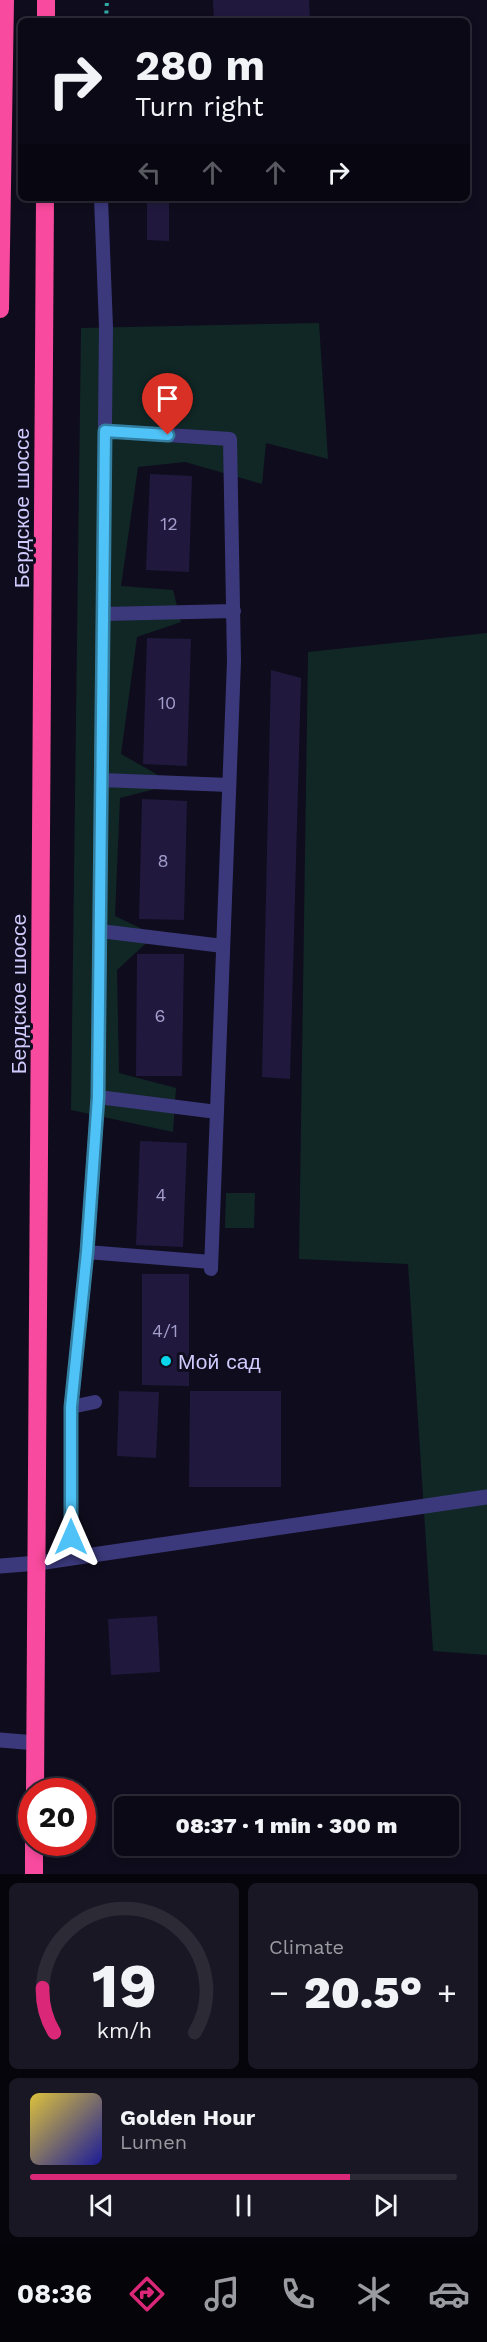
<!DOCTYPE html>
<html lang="en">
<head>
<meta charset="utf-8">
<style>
	:root { --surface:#0b0916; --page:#191723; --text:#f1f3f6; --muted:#9a9aa1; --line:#2b2a35; --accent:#db2777 }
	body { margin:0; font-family:"Work Sans",sans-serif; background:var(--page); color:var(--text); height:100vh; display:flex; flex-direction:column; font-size:22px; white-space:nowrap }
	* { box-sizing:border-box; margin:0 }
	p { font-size:20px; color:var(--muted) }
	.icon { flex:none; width:33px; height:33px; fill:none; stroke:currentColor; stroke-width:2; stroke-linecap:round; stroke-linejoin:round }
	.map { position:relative; height:1874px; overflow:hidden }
	.side { display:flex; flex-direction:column; gap:9px; padding:9px; background:#06050c; flex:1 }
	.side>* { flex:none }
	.banner { position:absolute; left:18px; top:18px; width:452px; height:183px; border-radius:9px; box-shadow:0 3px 9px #0003,0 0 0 2px var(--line); background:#0b0916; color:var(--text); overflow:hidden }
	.speed { position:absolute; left:18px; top:1778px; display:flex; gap:12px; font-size:30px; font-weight:700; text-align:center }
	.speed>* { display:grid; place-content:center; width:78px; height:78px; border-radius:50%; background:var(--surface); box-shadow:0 3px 9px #0003,0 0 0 2px var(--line); line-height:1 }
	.speed .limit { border:9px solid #d22; background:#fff; color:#111 }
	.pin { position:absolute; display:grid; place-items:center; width:51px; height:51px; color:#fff; margin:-62px -26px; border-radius:50% 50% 50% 0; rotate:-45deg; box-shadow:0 0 6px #0007 }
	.pin .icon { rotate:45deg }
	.me { position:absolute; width:66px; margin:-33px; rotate:0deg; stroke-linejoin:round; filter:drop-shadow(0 0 4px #0008) }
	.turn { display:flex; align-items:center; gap:21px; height:126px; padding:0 18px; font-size:27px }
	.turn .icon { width:78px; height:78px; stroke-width:2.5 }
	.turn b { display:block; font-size:42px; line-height:51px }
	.lanes { display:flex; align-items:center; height:57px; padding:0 18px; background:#0003; justify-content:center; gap:30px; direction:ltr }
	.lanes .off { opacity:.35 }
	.big { font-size:45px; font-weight:800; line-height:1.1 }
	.side .card { flex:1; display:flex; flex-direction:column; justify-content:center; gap:9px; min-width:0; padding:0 21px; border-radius:9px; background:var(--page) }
	.side .dial { align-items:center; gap:0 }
	.dial svg { height:156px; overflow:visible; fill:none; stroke:var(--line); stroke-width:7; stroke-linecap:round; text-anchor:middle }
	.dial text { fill:var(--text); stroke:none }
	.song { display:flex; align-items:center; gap:18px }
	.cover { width:72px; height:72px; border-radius:9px; background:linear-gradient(135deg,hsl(50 70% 55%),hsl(240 70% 35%)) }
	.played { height:6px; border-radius:3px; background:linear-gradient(90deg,var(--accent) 75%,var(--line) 75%) }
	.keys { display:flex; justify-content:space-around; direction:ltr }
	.heat { display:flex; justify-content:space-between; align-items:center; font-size:33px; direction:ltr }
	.side .tiles { flex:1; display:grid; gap:9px; grid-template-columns:1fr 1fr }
	.card:last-child { grid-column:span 2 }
	.trip { position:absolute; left:114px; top:1796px; width:345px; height:60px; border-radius:9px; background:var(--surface); box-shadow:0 3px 9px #0003,0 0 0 2px var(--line); font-weight:800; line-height:60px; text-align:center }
	.tab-bar { display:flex; height:96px; justify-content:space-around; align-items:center; background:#040409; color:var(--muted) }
	.tab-bar .icon { width:42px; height:42px }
	.tab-bar .active { color:var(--accent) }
	.tab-bar b { font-size:27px; color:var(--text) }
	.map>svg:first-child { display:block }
</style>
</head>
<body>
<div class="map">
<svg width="487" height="1874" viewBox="0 0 487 1874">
	<rect width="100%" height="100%" fill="#0f0c1d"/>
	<path fill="#102726" d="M319,323L328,459L266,443L262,484L185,462L138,467L121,586L173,590L181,622L137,637L121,754L174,784L120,798L115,916L155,935L117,970L119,1073L176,1088L173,1132L71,1110L81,328Z
		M487,633V1655L433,1651L408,1264L299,1259L308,652Z
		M226,1193H255L254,1228H225Z"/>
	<path fill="#20193d" d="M213,0H309L310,21H214Z
		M147,198H169V241L147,240Z
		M150,474L192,476L189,572L146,570Z
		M147,638L191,639L187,766L143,764Z
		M271,670L301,678L290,1079L262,1077Z
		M142,799L187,801L184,920L139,919Z
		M137,954H184L182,1076H136Z
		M140,1141L187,1143L183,1247L136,1245Z
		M142,1274H189V1386L142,1385Z
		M119,1391L159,1392L156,1458L117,1456Z
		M190,1391H281V1487H189Z
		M157,1616L160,1672L111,1675L108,1619Z"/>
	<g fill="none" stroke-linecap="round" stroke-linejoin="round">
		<path stroke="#31aaa3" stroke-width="4" stroke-dasharray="3 4.5" stroke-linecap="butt" d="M106,21L107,0"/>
		<path stroke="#3b397b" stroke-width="14" d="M105,431L230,439L234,661L211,1269
			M103,614L234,611
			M102,780L229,785
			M100,931L223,946
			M98,1097L217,1112
			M87,1252L211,1262
			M71,1407L95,1402
			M71,1558V1407L87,1252L98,1097L106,327L101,198"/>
		<path stroke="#3b397b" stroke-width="15" d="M0,1566L38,1563L487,1497
			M0,1740L36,1743"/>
		<path stroke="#f84a9e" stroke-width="18" d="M46,21V0
			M0,309L5,0
			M35,1791L45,198
			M34,1874V1842"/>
	</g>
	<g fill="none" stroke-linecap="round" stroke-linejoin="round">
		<defs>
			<path id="route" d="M71,1537V1407L87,1252L98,1097L105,431L168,435"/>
		</defs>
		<use href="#route" stroke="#337fa1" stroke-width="15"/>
		<use href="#route" stroke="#4fc3f7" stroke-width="10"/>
	</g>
	<circle fill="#09d5eb" stroke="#0f0c1d" stroke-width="2" cx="166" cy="1361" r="6"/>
	<g text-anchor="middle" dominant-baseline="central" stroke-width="6" stroke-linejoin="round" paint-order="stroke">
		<g font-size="18" fill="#a49ecd">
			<text x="169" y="523">12</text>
			<text x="167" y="702">10</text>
			<text x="163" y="860">8</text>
			<text x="160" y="1015">6</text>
			<text x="161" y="1194">4</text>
			<text x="165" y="1330">4/1</text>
		</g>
		<g font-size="21" fill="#d0cbfd" stroke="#0f0c1d">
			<text transform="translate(21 508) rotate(-90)">Бердское шоссе</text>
			<text transform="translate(18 994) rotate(-90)">Бердское шоссе</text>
		</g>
		<g font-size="21" fill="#d0cbfd" stroke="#0f0c1d" text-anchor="start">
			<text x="178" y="1361">Мой сад</text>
		</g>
	</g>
</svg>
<div class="speed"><div class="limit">20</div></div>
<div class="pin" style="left:168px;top:435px;background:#d93025"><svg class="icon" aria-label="arrive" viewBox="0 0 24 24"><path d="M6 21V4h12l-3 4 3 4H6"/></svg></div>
<svg class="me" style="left:71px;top:1537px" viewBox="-20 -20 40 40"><path d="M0-17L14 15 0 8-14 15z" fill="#4fc3f7" stroke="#fff" stroke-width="4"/></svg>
<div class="trip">08:37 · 1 min · 300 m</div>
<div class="banner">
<div class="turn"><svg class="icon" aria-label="right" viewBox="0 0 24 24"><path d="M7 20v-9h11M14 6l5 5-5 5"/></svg><div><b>280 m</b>Turn right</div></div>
<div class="lanes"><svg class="icon off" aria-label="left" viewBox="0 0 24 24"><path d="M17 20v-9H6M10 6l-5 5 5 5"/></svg><svg class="icon off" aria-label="ahead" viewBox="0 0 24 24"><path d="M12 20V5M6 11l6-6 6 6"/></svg><svg class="icon off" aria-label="ahead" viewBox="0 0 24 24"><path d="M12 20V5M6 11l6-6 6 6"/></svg><svg class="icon" aria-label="right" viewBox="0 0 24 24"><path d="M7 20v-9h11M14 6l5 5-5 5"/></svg></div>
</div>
</div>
<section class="side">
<div class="tiles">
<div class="card dial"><svg viewBox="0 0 100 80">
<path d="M14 69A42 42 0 1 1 86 69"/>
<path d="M14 69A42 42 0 0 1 8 46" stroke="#db2777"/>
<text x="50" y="56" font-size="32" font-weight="700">19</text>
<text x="50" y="72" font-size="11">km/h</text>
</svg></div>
<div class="card"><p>Climate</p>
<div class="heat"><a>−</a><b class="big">20.5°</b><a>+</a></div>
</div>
<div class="card">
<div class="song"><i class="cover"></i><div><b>Golden Hour</b><p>Lumen</p></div></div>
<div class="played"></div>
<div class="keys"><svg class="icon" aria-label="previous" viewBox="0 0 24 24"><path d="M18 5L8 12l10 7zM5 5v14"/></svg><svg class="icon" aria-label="pause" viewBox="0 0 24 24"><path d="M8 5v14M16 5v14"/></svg><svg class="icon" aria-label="next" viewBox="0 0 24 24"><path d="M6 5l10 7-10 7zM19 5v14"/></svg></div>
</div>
</div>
</section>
<nav class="tab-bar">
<b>08:36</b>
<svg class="icon active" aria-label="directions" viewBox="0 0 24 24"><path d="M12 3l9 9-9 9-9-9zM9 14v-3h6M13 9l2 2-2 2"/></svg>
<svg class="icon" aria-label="music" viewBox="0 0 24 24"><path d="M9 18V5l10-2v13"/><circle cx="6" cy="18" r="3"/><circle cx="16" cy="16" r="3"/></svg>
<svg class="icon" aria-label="phone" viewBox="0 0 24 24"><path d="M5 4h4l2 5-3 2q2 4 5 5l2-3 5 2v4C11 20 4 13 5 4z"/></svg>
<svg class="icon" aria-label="climate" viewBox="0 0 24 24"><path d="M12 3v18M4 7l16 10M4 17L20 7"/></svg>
<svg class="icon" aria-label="car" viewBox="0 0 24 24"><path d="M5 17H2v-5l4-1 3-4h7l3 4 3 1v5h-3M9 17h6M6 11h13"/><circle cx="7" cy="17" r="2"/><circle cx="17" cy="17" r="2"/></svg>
</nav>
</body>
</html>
